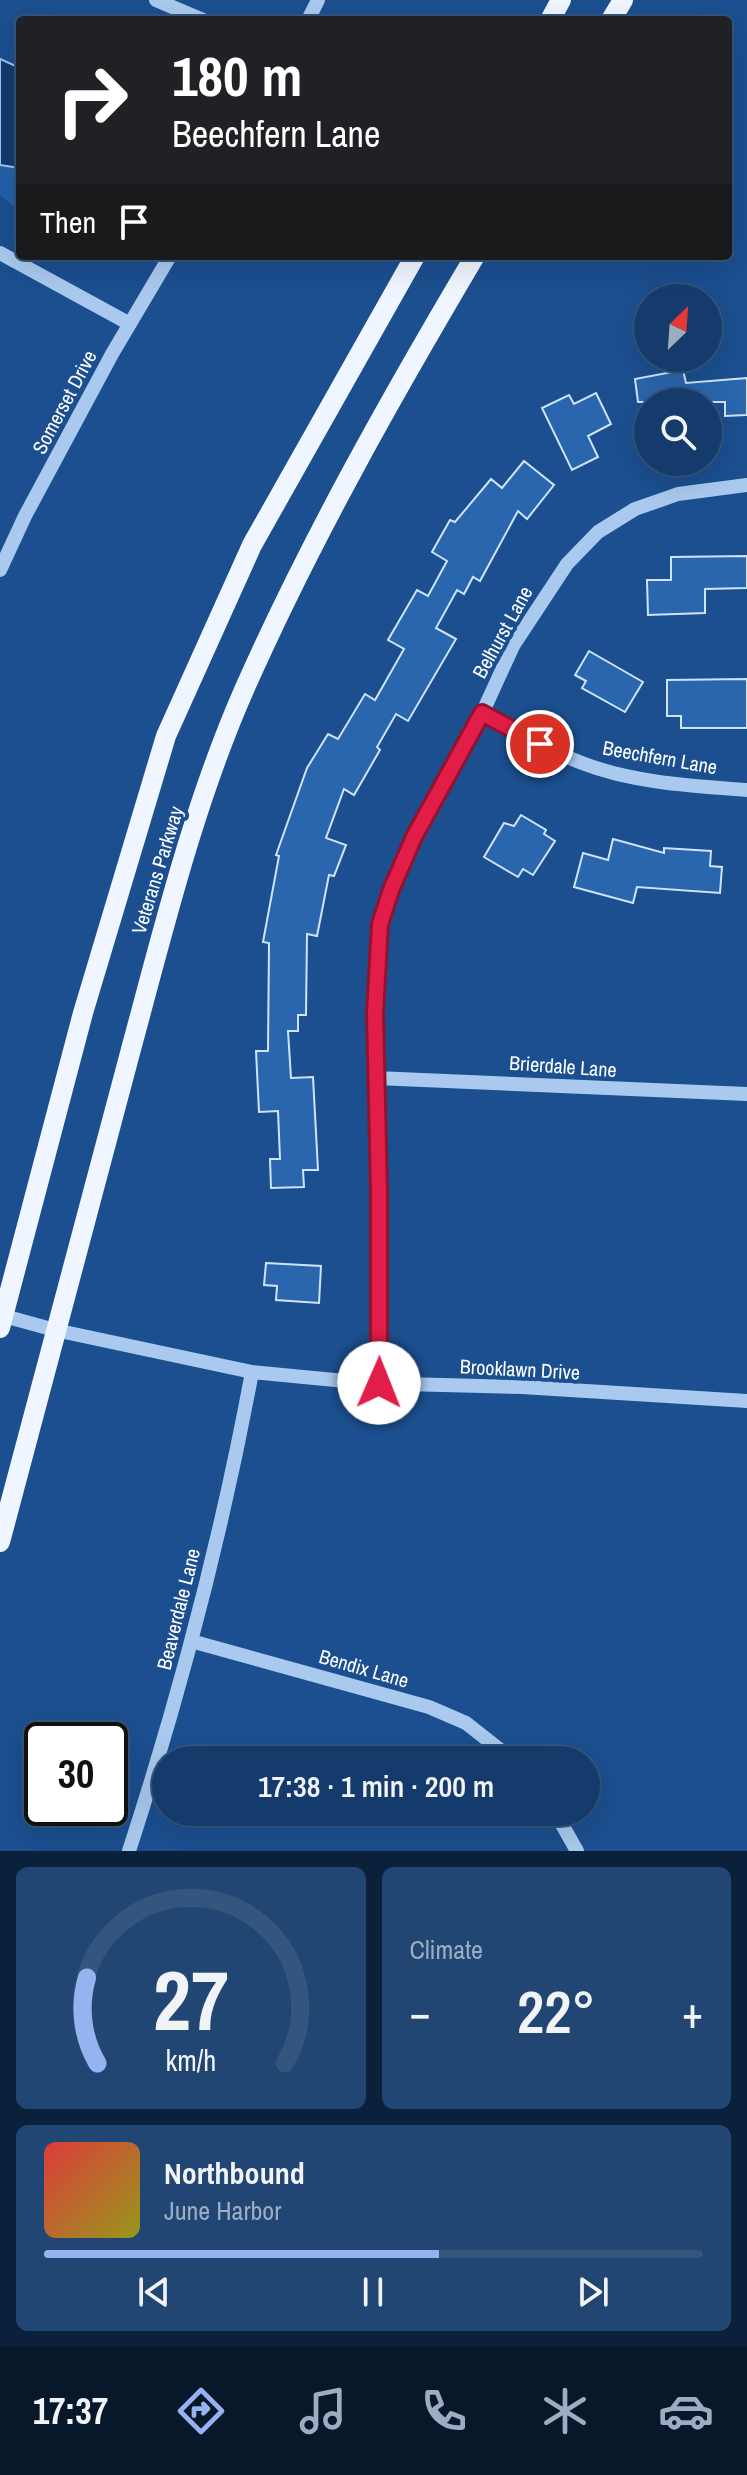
<!DOCTYPE html>
<html lang="en">
<head>
<meta charset="utf-8">
<style>
	:root { --surface:#143b6b; --page:#214673; --text:#f1f3f6; --muted:#9dadc1; --line:#33557e; --accent:#95b2f1 }
	body { margin:0; font-family:"Archivo Narrow",sans-serif; background:var(--page); color:var(--text); height:100vh; display:flex; flex-direction:column; font-size:30px; white-space:nowrap }
	* { box-sizing:border-box; margin:0 }
	p { font-size:26px; color:var(--muted) }
	.icon { flex:none; width:44px; height:44px; fill:none; stroke:currentColor; stroke-width:2; stroke-linecap:round; stroke-linejoin:round }
	.map { position:relative; height:1851px; overflow:hidden }
	.drawer { display:flex; flex-direction:column; gap:16px; padding:16px; background:#0b203b; flex:1 }
	.drawer>* { flex:none }
	.top-card { position:absolute; left:16px; top:16px; width:716px; height:244px; border-radius:8px; box-shadow:0 8px 32px #0002,0 0 0 2px var(--line); background:#202124; color:#fff; overflow:hidden }
	.needle { width:52px; rotate:25deg }
	.controls { position:absolute; left:634px; top:284px; display:grid; gap:16px }
	.controls a { display:grid; place-items:center; width:88px; height:88px; border-radius:50%; background:var(--surface); box-shadow:0 8px 32px #0002,0 0 0 2px var(--line); font-size:40px }
	.speed { position:absolute; left:24px; top:1722px; display:flex; gap:16px; font-size:40px; font-weight:700; text-align:center }
	.speed>* { display:grid; place-content:center; width:104px; height:104px; border-radius:50%; background:var(--surface); box-shadow:0 8px 32px #0002,0 0 0 2px var(--line); line-height:1 }
	.speed .limit { border:4px solid #111; border-radius:12px; background:#fff; color:#111 }
	.pin { position:absolute; display:grid; place-items:center; width:68px; height:68px; color:#fff; margin:-34px; border:4px solid #fff; border-radius:50%; box-shadow:0 2px 8px #0007 }
	.me { position:absolute; width:88px; margin:-44px; rotate:1deg; stroke-linejoin:round; filter:drop-shadow(0 0 6px #0008) }
	.turn { display:flex; align-items:center; gap:28px; height:168px; padding:0 24px; font-size:36px }
	.turn .icon { width:104px; height:104px; stroke-width:2.5 }
	.turn b { display:block; font-size:56px; line-height:68px }
	.then { display:flex; align-items:center; height:76px; padding:0 24px; background:#0003; gap:16px; font-size:30px }
	.big { font-size:60px; font-weight:600; line-height:1.1 }
	.drawer .tile { flex:1; display:flex; flex-direction:column; justify-content:center; gap:12px; min-width:0; padding:0 28px; border-radius:12px; background:var(--page) }
	.drawer .dial { align-items:center; gap:0 }
	.dial svg { height:208px; overflow:visible; fill:none; stroke:var(--line); stroke-width:7; stroke-linecap:round; text-anchor:middle }
	.dial text { fill:var(--text); stroke:none }
	.song { display:flex; align-items:center; gap:24px }
	.cover { width:96px; height:96px; border-radius:12px; background:linear-gradient(135deg,hsl(0 70% 55%),hsl(60 70% 35%)) }
	.played { height:8px; border-radius:4px; background:linear-gradient(90deg,var(--accent) 60%,var(--line) 60%) }
	.keys { display:flex; justify-content:space-around; direction:ltr }
	.heat { display:flex; justify-content:space-between; align-items:center; font-size:44px; direction:ltr }
	.drawer .tiles { flex:1; display:grid; gap:16px; grid-template-columns:1fr 1fr }
	.tile:last-child { grid-column:span 2 }
	.trip { position:absolute; left:152px; top:1746px; width:448px; height:80px; border-radius:40px; background:var(--surface); box-shadow:0 8px 32px #0002,0 0 0 2px var(--line); font-weight:600; line-height:80px; text-align:center }
	.tabs { display:flex; height:128px; justify-content:space-around; align-items:center; background:#08182b; color:var(--muted) }
	.tabs .icon { width:56px; height:56px }
	.tabs .current { color:var(--accent) }
	.tabs b { font-size:36px; color:var(--text) }
	.map>svg:first-child { display:block }
</style>
</head>
<body>
<div class="map">
<svg width="747" height="1851" viewBox="0 0 747 1851">
	<rect width="100%" height="100%" fill="#1b4f8f"/>
	<path fill="#2461a8" d="M0,62L20,69V211L0,195Z"/>
	<path fill="#123a6d" stroke="#9cc4f0" stroke-width="2" d="M0,59L20,68V168L0,165Z"/>
	<path fill="#2a66ad" stroke="#cfe3fa" stroke-width="2" d="M683,370L686,383L747,378V415L725,416V402H638L635,379Z
		M596,393L611,424L588,436L598,457L572,470L542,408L569,395L574,404Z
		M524,461L554,485L527,519L518,511L480,581L473,577L464,594L457,590L436,628L456,639L408,721L396,714L377,747L380,750L354,795L344,789L326,838L346,845L334,876L329,875L317,936L307,934L306,1015H298V1031H288L291,1078L313,1077L318,1170H303L304,1187L271,1188L270,1159H280L278,1111L259,1112L256,1051H268L269,943L263,942L279,856L276,855L307,768L328,734L338,739L365,694L375,700L404,649L388,640L417,590L428,596L447,561L432,552L450,520L455,522L491,479L502,488Z
		M747,556V588L705,589V613L648,615L647,580H671V557Z
		M589,651L643,682L625,712L582,688L586,681L575,675Z
		M747,679V728H681V716H667V680Z
		M521,815L546,830L544,834L555,841L533,875L523,869L518,877L484,857L504,823L514,826Z
		M613,839L664,853V848L711,851L710,866L722,867L720,893L637,887L633,903L574,887L583,853L608,860Z
		M266,1263L321,1266L319,1303L276,1300L277,1286L264,1285Z"/>
	<g fill="none" stroke-linecap="round" stroke-linejoin="round">
		<path stroke="#a9c9ee" stroke-width="14" d="M156,0L203,20
			M308,20L318,0
			M0,253L130,324
			M0,570L25,516L112,354L170,256
			M482,713C515,730 547,750 582,763C633,783 693,786 747,790
			M376,1078L747,1094
			M4,1316L55,1330L252,1372L366,1383L522,1387L747,1401
			M379,1383V1191L375,1013L380,924L391,890L414,837L475,729L513,646L567,564L598,532L635,509L678,494L747,485
			M191,1641L429,1707L466,1723L513,1760
			M555,1812L577,1851
			M129,1851C180,1694 222,1534 252,1372"/>
		<path stroke="#f0f6ff" stroke-width="20" d="M550,20L561,0
			M611,20L623,0
			M0,1328L83,1013L166,736L252,545L415,256
			M0,1542C43,1379 86,1216 130,1053C163,931 193,806 244,690C310,541 392,396 475,256"/>
	</g>
	<g fill="none" stroke-linecap="round" stroke-linejoin="round">
		<defs>
			<path id="route" d="M379,1383V1191L375,1013L380,924L391,890L414,837L482,713L540,744"/>
		</defs>
		<use href="#route" stroke="#92132f" stroke-width="20"/>
		<use href="#route" stroke="#e11d48" stroke-width="14"/>
	</g>
	<g text-anchor="middle" dominant-baseline="central" stroke-width="8" stroke-linejoin="round" paint-order="stroke">
		<g font-size="20" fill="#fff" stroke="#1b4f8f">
			<text transform="translate(64 402) rotate(-62)">Somerset Drive</text>
			<text transform="translate(502 632) rotate(-61)">Belhurst Lane</text>
			<text transform="translate(660 757) rotate(10)">Beechfern Lane</text>
			<text transform="translate(157 870) rotate(-73)">Veterans Parkway</text>
			<text transform="translate(563 1066) rotate(4)">Brierdale Lane</text>
			<text transform="translate(520 1369) rotate(3)">Brooklawn Drive</text>
			<text transform="translate(178 1609) rotate(-76)">Beaverdale Lane</text>
			<text transform="translate(364 1668) rotate(16)">Bendix Lane</text>
		</g>
	</g>
</svg>
<div class="controls">
<a><svg class="needle" viewBox="-14 -14 28 28"><path d="M0-13l5 13h-10z" fill="#e53935"/><path d="M0 13l5-13h-10z" fill="#9dadc1"/></svg></a>
<a><svg class="icon" aria-label="search" viewBox="0 0 24 24"><circle cx="10" cy="10" r="6"/><path d="M15 15l6 6"/></svg></a>
</div>
<div class="speed"><div class="limit">30</div></div>
<div class="pin" style="left:540px;top:744px;background:#d93025"><svg class="icon" aria-label="arrive" viewBox="0 0 24 24"><path d="M6 21V4h12l-3 4 3 4H6"/></svg></div>
<svg class="me" style="left:379px;top:1383px" viewBox="-20 -20 40 40"><circle r="19" fill="#fff"/><path d="M0-13L10 11 0 6-10 11z" fill="#e11d48"/></svg>
<div class="trip">17:38 · 1 min · 200 m</div>
<div class="top-card">
<div class="turn"><svg class="icon" aria-label="right" viewBox="0 0 24 24"><path d="M7 20v-9h11M14 6l5 5-5 5"/></svg><div><b>180 m</b>Beechfern Lane</div></div>
<div class="then">Then<svg class="icon" aria-label="arrive" viewBox="0 0 24 24"><path d="M6 21V4h12l-3 4 3 4H6"/></svg></div>
</div>
</div>
<section class="drawer">
<div class="tiles">
<div class="tile dial"><svg viewBox="0 0 100 80">
<path d="M14 69A42 42 0 1 1 86 69"/>
<path d="M14 69A42 42 0 0 1 10 36" stroke="#95b2f1"/>
<text x="50" y="56" font-size="32" font-weight="700">27</text>
<text x="50" y="72" font-size="11">km/h</text>
</svg></div>
<div class="tile"><p>Climate</p>
<div class="heat"><a>−</a><b class="big">22°</b><a>+</a></div>
</div>
<div class="tile">
<div class="song"><i class="cover"></i><div><b>Northbound</b><p>June Harbor</p></div></div>
<div class="played"></div>
<div class="keys"><svg class="icon" aria-label="previous" viewBox="0 0 24 24"><path d="M18 5L8 12l10 7zM5 5v14"/></svg><svg class="icon" aria-label="pause" viewBox="0 0 24 24"><path d="M8 5v14M16 5v14"/></svg><svg class="icon" aria-label="next" viewBox="0 0 24 24"><path d="M6 5l10 7-10 7zM19 5v14"/></svg></div>
</div>
</div>
</section>
<nav class="tabs">
<b>17:37</b>
<svg class="icon current" aria-label="directions" viewBox="0 0 24 24"><path d="M12 3l9 9-9 9-9-9zM9 14v-3h6M13 9l2 2-2 2"/></svg>
<svg class="icon" aria-label="music" viewBox="0 0 24 24"><path d="M9 18V5l10-2v13"/><circle cx="6" cy="18" r="3"/><circle cx="16" cy="16" r="3"/></svg>
<svg class="icon" aria-label="phone" viewBox="0 0 24 24"><path d="M5 4h4l2 5-3 2q2 4 5 5l2-3 5 2v4C11 20 4 13 5 4z"/></svg>
<svg class="icon" aria-label="climate" viewBox="0 0 24 24"><path d="M12 3v18M4 7l16 10M4 17L20 7"/></svg>
<svg class="icon" aria-label="car" viewBox="0 0 24 24"><path d="M5 17H2v-5l4-1 3-4h7l3 4 3 1v5h-3M9 17h6M6 11h13"/><circle cx="7" cy="17" r="2"/><circle cx="17" cy="17" r="2"/></svg>
</nav>
</body>
</html>
